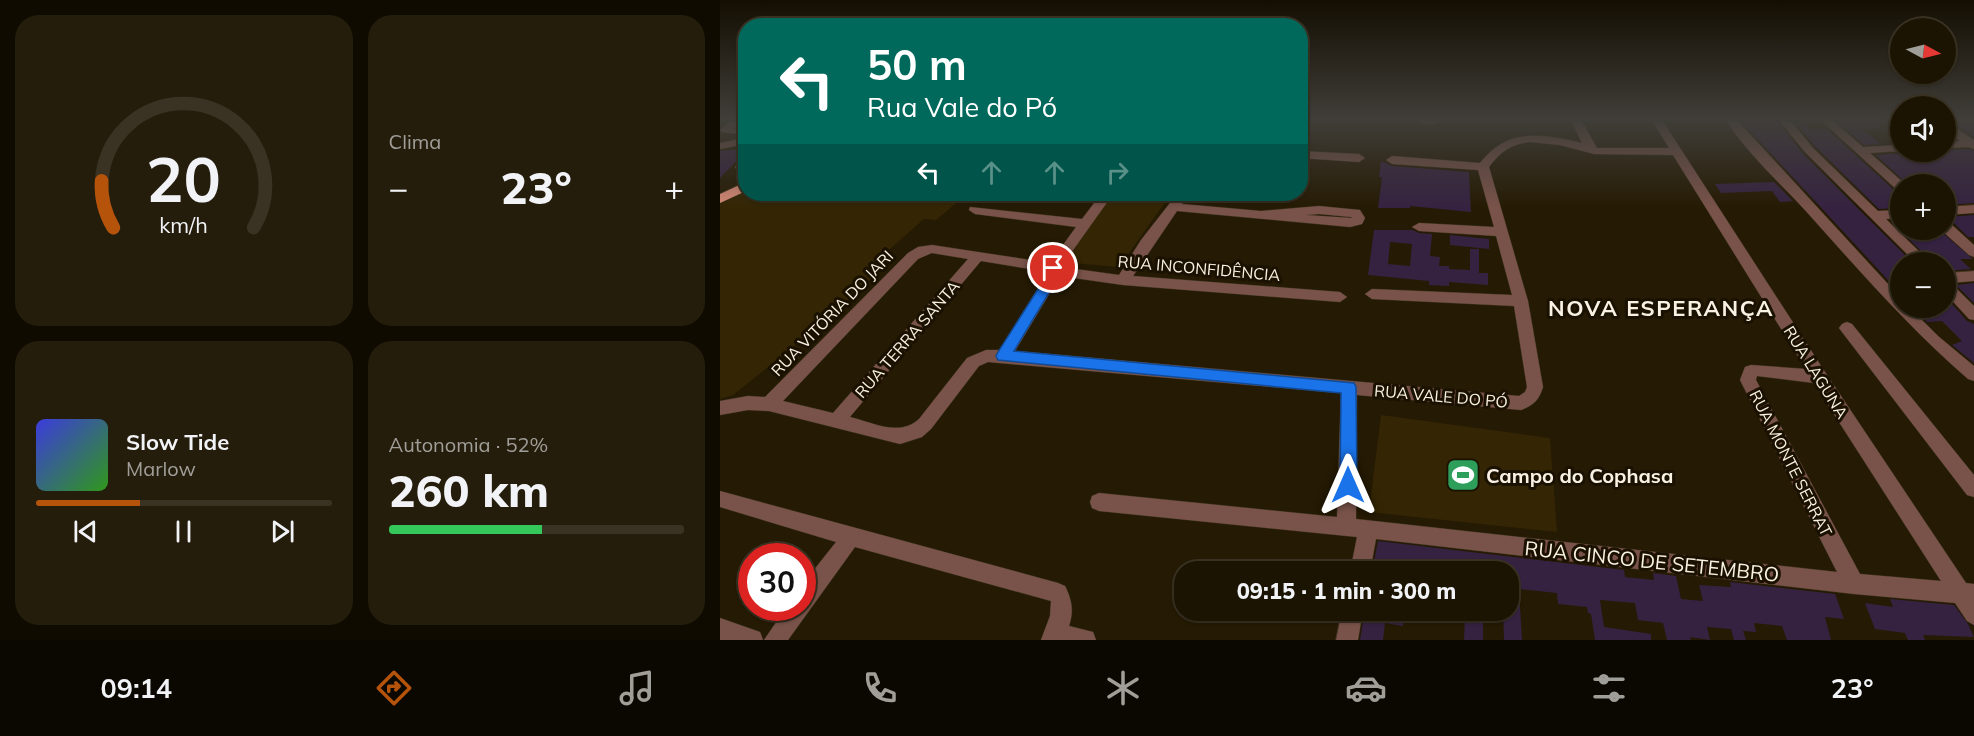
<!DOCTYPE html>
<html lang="pt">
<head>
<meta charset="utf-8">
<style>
	:root { --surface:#1c1402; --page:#251d0c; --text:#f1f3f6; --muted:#a09e99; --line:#3a3324; --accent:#b45309 }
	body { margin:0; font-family:Mulish,sans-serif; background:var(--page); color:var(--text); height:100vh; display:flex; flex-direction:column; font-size:22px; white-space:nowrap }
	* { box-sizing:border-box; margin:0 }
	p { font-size:20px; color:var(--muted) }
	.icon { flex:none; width:33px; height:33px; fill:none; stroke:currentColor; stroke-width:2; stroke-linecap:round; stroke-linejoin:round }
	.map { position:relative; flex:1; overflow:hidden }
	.sheet { display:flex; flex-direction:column; gap:15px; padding:15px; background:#0f0b01; width:720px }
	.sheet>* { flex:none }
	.hud { position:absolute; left:18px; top:18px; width:570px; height:183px; border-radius:24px; box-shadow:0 2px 4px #0004,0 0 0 2px var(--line); background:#00695c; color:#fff; overflow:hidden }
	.needle { width:39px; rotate:97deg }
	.fabs { position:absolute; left:1170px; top:18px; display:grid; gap:12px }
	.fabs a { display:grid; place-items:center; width:66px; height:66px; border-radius:50%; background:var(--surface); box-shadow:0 2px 4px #0004,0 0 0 2px var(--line); font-size:30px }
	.speed { position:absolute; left:18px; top:543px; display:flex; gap:12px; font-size:30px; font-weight:700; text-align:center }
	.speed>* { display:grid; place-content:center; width:78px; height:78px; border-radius:50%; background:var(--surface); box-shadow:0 2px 4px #0004,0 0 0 2px var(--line); line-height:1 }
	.speed .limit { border:9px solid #d22; background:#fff; color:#111 }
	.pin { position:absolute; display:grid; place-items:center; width:51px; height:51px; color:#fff; margin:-26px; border:3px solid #fff; border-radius:50%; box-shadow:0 2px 6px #0007 }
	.me { position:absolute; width:66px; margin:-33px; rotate:0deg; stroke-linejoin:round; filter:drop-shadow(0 0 4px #0008) }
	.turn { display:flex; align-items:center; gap:21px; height:126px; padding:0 30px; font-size:27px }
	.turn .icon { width:78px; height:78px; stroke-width:2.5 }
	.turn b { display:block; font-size:42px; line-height:51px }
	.lanes { display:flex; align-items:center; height:57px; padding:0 30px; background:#0003; justify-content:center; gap:30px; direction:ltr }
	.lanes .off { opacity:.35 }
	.big { font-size:45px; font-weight:800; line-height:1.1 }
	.sheet .tile { flex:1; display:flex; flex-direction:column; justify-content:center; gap:9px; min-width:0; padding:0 21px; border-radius:24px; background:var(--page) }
	.sheet .dial { align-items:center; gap:0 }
	.dial svg { height:156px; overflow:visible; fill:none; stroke:var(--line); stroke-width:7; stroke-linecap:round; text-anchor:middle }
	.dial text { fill:var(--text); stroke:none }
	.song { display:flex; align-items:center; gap:18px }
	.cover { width:72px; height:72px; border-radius:9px; background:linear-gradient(135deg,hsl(240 70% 55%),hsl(110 70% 35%)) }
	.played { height:6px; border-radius:3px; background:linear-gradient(90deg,var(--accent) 35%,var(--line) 35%) }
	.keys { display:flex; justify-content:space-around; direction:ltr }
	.heat { display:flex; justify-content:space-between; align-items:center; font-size:33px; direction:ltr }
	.charge { height:9px; border-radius:4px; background:linear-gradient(90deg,#34c759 52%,var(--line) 0) }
	.sheet .tiles { flex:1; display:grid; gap:15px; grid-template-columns:repeat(2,1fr) }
	.trip { position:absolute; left:454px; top:561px; width:345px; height:60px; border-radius:24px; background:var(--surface); box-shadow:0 2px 4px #0004,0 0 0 2px var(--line); font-weight:800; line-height:60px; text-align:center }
	.tab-bar { display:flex; height:96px; justify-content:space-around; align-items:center; background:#0b0801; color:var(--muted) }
	.tab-bar .icon { width:42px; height:42px }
	.tab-bar .current { color:var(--accent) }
	.tab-bar b { font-size:27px; color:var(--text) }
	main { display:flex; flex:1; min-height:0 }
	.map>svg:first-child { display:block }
</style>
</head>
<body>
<main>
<section class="sheet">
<div class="tiles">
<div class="tile dial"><svg viewBox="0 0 100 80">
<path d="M14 69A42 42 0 1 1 86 69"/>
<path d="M14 69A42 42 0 0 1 8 45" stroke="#b45309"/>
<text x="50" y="56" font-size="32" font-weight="700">20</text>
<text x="50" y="72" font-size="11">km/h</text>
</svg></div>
<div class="tile"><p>Clima</p>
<div class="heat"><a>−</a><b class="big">23°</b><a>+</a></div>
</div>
<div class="tile">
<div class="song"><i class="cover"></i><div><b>Slow Tide</b><p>Marlow</p></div></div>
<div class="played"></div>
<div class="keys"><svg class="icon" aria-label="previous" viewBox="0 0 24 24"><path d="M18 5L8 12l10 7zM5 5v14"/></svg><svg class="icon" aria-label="pause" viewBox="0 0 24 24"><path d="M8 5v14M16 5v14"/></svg><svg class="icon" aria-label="next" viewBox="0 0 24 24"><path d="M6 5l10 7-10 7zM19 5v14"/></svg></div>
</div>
<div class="tile"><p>Autonomia · 52%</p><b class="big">260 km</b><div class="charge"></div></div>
</div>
</section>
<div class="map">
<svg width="1254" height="640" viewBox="0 0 1254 640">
	<rect width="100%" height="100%" fill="#251a03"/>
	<path fill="#342604" d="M25,191L26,194H247L216,220L204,219L163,255L161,269L109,318L13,395L0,399V204Z
		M390,194H451L399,267L342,262Z
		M661,415L830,438L837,532L649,512Z"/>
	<path fill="#352241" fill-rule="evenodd" d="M1020,120H1057L1083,154L1192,262H1180V293Z
		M1073,120H1082L1090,129H1107L1174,190H1172L1180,200V208L1159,209L1095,146Z
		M1115,120H1159V128L1143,129L1160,144L1144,145Z
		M1254,122V137L1233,123L1244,122Z
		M26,149V151L0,178V151Z
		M1248,149L1254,151V203L1226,205V184H1187L1156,155Z
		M661,161L672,166L749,172L751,212L690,206V208H658L662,177H659Z
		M1054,182L1073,201L1060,202L1052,191L1001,193L995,184Z
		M1254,215V237H1248L1233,222L1226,220V217Z
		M1180,220V230H1219L1253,259H1240L1251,269L1226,271V262H1212L1171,221Z
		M654,230H693L699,233L712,234L710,256L720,257L719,266H729V269L750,270V249H759V273H768V285L729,282V286L709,285V281L648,275ZM670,242L692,244L690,266L668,264Z
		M730,235L769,239V249L730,245Z
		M1254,283V303L1236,285Z
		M1226,297L1247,321L1254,324V363L1232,345L1242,341L1222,321L1207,322L1198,313L1214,312L1209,308H1226Z
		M658,541L904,570L905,577L934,580L933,573L956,576L961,599L983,601L979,585L1011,587L1010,582L1115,594L1124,619L1105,617L1111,640H1067L1062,626L1034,623L1036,632L1023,631L1026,640H1014L1011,629L987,627L990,640L970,637L971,640H947L943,623L918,620L915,603L880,600L884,627L931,634V640H875L871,614L868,613L867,607L838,604L837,593L799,589L802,640H784L783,610H789V572H652Z
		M1170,599L1234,605L1248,624L1254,637L1203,635L1205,640H1188L1185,633L1155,629L1145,603L1173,607Z
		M645,610H685L683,626L665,623L663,640H640Z
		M745,615L763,618V640H744Z"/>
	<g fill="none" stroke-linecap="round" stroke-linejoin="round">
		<defs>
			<path id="minor" d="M10,120H21L14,129H26V135L2,132L0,130Z
				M700,120H722C718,125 707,125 701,123Z
				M851,120H861L877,148H949L932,120H942L1105,372L1246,583L1254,584V625L1247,621L1235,603L1134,594L656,539L650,572H630L637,537L379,511L372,508L370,502L372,496L379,493L617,517L621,393L268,362L259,366L211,429L202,437L180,444L49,411L28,410L0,415V401L28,396L45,397L188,253L198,247L212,245L330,263L356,227L255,214L249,210L250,207L362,219L381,194H393L341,267L399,275L421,240L457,194H469L462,204L541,211L599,206L640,210L645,218L642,224L630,227L457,211L413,276L620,292L627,297L620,302L403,285L340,276L295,351L799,396L805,392L807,387L794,306L652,299L645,294L652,289L792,295L776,236L699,231L692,227L699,223L774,227L758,170L672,164L666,160L672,156L760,163C788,127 821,134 862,143ZM810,142L840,145L874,154L953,155L1086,369L1031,365L1025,367L1020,380L1117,572L636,519L637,395L801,410C814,405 819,400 823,387L808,301L769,167C780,152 791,144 810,142ZM599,214L631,217L632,218L586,215ZM212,253L248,259L113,413L63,401L198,259ZM261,261L328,272L280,350H266L247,358L199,419C179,437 154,423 130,417ZM1037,376L1094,383L1221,581L1140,574L1036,380Z
				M1006,120H1017L1180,297V308H1190L1218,336L1254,366V381L1248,379C1188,327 1137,268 1084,209C1058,181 1026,152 1006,120Z
				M1059,120H1070L1093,148L1158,211L1180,210V218L1166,219L1210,262H1195L1085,152Z
				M1101,120H1112L1143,147L1180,145V151L1150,153L1185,184H1180V190L1176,189Z
				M1226,121L1254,140V149L1248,147L1226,148V142L1240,141L1226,129Z
				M26,138V144L0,149V143Z
				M580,151L639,154L645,158L639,162L580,158Z
				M22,160H26V169L17,170L15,167Z
				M1254,205V213L1226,215V207Z
				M1226,223L1231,224L1254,245V257L1249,255L1221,230H1226Z
				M1254,271V281L1231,283L1254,306V320L1249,319L1226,294V273Z
				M1127,322L1132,324L1254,475V497L1247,495L1122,332L1119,328L1122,324Z
				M0,491L338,583L345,586C352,600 354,611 349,626L373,632L376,640H321L330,616L331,601L135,547L68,640H44L66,608H82V585L116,542L0,507Z
				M622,610H643L638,640H616Z
				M0,618L40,632L43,640H0Z"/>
			<path id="major" d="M26,182V191L0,203V194Z"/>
		</defs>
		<use href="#minor" stroke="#3e341e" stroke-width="1"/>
		<use href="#major" stroke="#3e341e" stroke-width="1"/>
		<use href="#minor" fill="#79534a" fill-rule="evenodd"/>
		<use href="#major" fill="#d88a76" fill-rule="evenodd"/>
	</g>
	<linearGradient id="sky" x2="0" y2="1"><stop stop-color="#140e02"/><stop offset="0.57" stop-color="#403e39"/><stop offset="1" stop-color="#403e39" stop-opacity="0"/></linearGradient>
	<rect width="1254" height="209" fill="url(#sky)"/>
	<path fill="#1a73e8" stroke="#114b97" stroke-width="1.5" d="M333,263L338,265L342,271L294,351L634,383L636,387L637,485L634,490L628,492L622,490L620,485L621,393L278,360L276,356L278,352L329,272L327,268L329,265Z"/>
	<defs>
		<symbol id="stadium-square" viewBox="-11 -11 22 22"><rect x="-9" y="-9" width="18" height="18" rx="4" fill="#2e9e5b" stroke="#1b1100"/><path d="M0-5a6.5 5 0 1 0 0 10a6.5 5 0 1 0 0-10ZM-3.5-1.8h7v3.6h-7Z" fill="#fff"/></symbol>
	</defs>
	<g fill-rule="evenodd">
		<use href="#stadium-square" x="724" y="456" width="38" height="38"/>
	</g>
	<g text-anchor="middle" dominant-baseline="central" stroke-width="6" stroke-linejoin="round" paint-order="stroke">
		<g font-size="16" fill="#f9f1e3" stroke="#1b1100">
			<text transform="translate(479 268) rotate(5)">RUA INCONFIDÊNCIA</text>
			<text transform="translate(112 313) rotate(-46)">RUA VITÓRIA DO JARI</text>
			<text transform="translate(187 339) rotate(-49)">RUA TERRA SANTA</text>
			<text transform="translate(1096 372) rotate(58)">RUA LAGUNA</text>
			<text transform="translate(721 396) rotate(5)">RUA VALE DO PÓ</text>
			<text transform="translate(1071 463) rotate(63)">RUA MONTE SERRAT</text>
		</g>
		<g font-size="20" font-weight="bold" fill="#f9f1e3" stroke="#1b1100" text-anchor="start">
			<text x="766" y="475">Campo do Cophasa</text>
		</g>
		<g font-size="20" fill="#f9f1e3" stroke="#1b1100">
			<text transform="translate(932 561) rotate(6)">RUA CINCO DE SETEMBRO</text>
		</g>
		<g font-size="22" font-weight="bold" letter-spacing="1.5" fill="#f9f1e3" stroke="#1b1100">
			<text x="941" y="308">NOVA ESPERANÇA</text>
		</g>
	</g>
</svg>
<div class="fabs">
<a><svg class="needle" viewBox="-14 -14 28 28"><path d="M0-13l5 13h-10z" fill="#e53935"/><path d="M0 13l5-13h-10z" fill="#a09e99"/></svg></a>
<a><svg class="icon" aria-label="sound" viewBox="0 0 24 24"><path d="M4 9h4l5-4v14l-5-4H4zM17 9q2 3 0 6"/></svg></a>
<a>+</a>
<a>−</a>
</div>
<div class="speed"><div class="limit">30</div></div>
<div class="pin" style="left:333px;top:268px;background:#d93025"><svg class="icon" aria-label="arrive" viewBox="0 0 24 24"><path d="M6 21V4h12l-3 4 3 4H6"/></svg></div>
<svg class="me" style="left:628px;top:485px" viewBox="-20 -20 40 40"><path d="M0-17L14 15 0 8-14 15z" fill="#1a73e8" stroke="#fff" stroke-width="4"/></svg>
<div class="trip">09:15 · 1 min · 300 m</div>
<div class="hud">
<div class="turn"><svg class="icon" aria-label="left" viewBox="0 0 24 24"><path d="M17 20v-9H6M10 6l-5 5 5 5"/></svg><div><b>50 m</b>Rua Vale do Pó</div></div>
<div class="lanes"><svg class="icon" aria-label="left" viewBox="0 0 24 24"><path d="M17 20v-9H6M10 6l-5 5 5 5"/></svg><svg class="icon off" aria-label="ahead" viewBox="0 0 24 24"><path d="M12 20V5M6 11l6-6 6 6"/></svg><svg class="icon off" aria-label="ahead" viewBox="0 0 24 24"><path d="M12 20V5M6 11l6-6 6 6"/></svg><svg class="icon off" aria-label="right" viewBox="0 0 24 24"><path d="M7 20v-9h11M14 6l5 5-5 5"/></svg></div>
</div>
</div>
</main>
<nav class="tab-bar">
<b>09:14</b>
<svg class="icon current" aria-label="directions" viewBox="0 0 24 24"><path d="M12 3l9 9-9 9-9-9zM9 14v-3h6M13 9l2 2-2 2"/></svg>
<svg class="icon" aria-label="music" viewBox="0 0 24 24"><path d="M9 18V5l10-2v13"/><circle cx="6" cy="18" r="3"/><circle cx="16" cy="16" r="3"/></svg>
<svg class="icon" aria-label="phone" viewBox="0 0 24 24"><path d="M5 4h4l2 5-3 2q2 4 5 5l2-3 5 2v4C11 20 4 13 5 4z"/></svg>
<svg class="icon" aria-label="climate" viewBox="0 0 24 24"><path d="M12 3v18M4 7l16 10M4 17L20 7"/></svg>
<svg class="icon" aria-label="car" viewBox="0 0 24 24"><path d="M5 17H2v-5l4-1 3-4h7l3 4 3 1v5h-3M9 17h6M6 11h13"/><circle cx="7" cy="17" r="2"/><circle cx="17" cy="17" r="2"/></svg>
<svg class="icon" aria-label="filters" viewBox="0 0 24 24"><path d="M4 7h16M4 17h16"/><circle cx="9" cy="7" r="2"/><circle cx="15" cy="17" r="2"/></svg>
<b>23°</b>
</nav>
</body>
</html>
